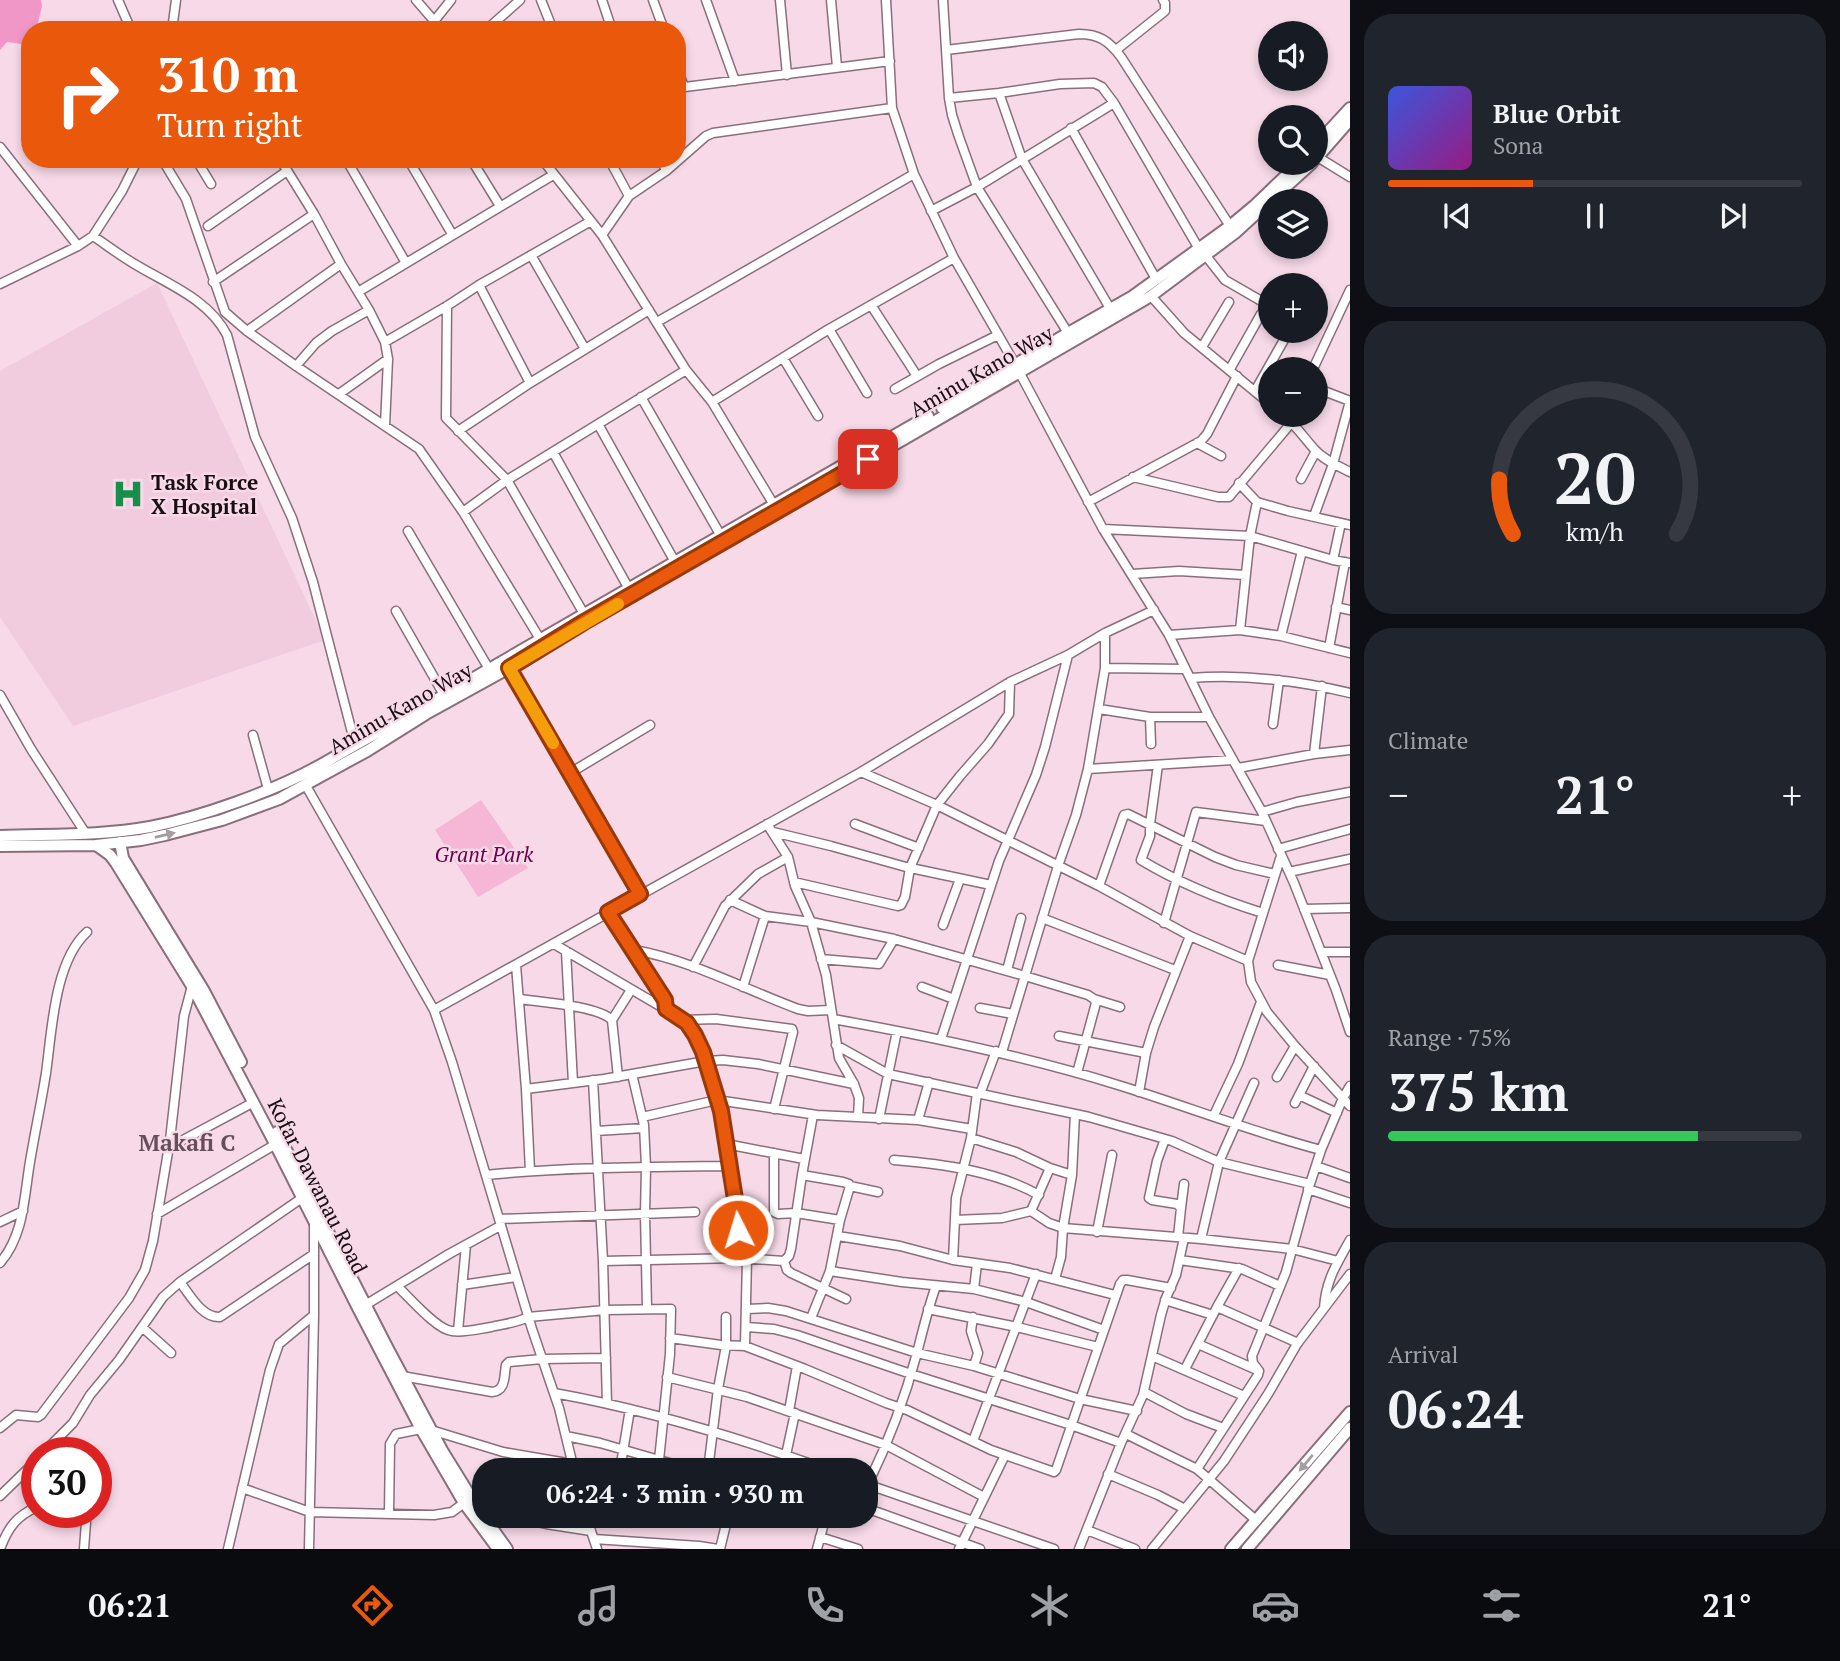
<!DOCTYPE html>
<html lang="en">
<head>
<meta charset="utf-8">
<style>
	:root { --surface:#171b24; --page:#20242c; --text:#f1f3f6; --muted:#9ea1a6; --line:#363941; --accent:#ea580c }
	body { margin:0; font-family:"PT Serif",serif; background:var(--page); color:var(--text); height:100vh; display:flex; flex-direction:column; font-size:26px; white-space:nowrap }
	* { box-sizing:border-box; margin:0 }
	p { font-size:23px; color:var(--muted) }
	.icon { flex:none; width:38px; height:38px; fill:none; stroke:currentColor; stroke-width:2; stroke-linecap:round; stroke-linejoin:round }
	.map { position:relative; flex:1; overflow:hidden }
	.panel { display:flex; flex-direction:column; gap:14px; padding:14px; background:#0d0f14; width:490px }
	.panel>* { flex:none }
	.guide { position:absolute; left:21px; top:21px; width:665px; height:147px; border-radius:28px; box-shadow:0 4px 10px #0003; background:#ea580c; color:#fff; overflow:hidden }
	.buttons { position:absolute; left:1258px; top:21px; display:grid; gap:14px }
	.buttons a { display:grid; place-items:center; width:70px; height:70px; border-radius:50%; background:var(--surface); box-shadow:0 4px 10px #0003; font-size:35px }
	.speed { position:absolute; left:21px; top:1437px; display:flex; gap:14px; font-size:35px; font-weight:700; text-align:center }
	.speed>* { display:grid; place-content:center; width:91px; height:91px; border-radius:50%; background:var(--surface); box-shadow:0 4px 10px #0003; line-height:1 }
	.speed .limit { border:10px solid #d22; background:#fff; color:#111 }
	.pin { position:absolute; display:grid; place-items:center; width:60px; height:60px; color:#fff; margin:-30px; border-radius:14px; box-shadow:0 4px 10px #0006 }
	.me { position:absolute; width:77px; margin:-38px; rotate:355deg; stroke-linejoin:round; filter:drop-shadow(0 0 5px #0008) }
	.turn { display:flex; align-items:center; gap:24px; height:147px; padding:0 21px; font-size:32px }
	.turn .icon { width:91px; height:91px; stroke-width:2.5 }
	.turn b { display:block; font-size:49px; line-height:60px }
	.big { font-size:52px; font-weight:700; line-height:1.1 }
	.panel .tile { flex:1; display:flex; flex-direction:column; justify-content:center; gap:10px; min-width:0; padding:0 24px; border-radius:28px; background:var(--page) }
	.panel .dial { align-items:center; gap:0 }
	.dial svg { height:182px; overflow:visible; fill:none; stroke:var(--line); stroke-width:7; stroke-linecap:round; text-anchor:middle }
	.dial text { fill:var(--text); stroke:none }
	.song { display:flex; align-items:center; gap:21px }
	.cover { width:84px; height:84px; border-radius:10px; background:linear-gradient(135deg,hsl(230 70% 55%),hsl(310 70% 35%)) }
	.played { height:7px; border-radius:4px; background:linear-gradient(90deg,var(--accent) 35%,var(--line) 35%) }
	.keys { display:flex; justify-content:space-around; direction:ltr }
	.heat { display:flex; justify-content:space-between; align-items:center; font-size:38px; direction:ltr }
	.charge { height:10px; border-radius:5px; background:linear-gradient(90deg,#34c759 75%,var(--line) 0) }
	.trip { position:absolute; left:472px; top:1458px; width:406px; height:70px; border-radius:28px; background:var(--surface); box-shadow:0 4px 10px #0003; font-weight:700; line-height:70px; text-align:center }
	.tab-bar { display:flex; height:112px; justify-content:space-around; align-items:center; background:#090b0e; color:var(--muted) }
	.tab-bar .icon { width:49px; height:49px }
	.tab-bar .on { color:var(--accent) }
	.tab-bar b { font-size:32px; color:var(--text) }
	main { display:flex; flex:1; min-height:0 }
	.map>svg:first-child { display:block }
</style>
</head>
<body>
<main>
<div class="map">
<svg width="1350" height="1549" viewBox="0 0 1350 1549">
	<rect width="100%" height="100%" fill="#f7d9e8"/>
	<path fill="#f1ccde" d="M157,283L325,640L73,726L0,617V371Z"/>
	<path fill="#f6b6d6" d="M481,800L528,868L478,897L435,830Z"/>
	<path fill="#f197c7" d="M0,0H41L42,6L37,27L36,30H30V41L28,45L7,42L0,50Z"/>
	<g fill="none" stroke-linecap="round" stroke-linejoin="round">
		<defs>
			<path id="street" d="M118,0L131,30
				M416,0L442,30
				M541,0L553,30
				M602,0L612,30
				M653,0L664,30
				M706,0L735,81
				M780,0L787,75
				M831,0L837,67
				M886,0L892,108L914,174L954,258L1015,364L1103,529L1169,635L1209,717L1262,812L1294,883L1336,990L1350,1032
				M943,0L949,98L952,115L959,137L977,187L1068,333
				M435,20L451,0
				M172,30L176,0
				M486,30L520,0
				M946,50L1079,34C1099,34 1109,41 1121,57L1230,226
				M1116,50L1165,11V3L1163,0
				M677,67L684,87
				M677,88L890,61
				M999,93L1022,159L1111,310
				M949,98L999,93L1060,84L1094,83L1102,87L1114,103L1199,249
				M1071,128L1156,279
				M0,147L78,246
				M1316,156L1350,177
				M162,159L186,199L225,312L247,331L296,366L419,449L463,512L540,639
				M196,159L211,184
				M280,159L314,214L341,264L369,310L385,342L388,359L385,426
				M346,159L406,263
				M408,159L452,234
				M471,159L500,206
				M542,159L602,235L686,370L712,402L774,505
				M609,159L629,196
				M661,159L666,171
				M931,211L977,187L1114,103
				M208,226L287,171
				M602,235L629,196L666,171L706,136L713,133L892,108
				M93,236C108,246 122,257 138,266C170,285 209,300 227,335L255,437L292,518L313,582L355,744
				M531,255L585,349
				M1206,256L1225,280L1270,306
				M213,282L314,214
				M0,284L78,246L93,236L122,191L138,159
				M479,285L530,383
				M358,292L553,175
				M1151,296L1184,333L1270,404
				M871,305L917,376
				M447,306L446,418L507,480L584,614
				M657,322L914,174
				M829,329L867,393
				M247,331L341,264
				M385,342L447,306L479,285L591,221
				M1202,347L1229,302
				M783,358L818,416
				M296,366L316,343L332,331L369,310
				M1230,369L1261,314
				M1313,369L1350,290
				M1316,388L1350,401
				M895,389L939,364L998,335
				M1255,391L1289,331
				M339,394L388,359
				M641,397L721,536
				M712,402L829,329L954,258
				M1283,415C1296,425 1304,438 1315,450C1324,460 1338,466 1350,472
				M598,424L675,562
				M458,431L530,383L649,310
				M1197,443L1221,456
				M553,452L629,589
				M1133,477L1218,497H1229L1292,422L1295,415
				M1301,479L1316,451
				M1239,483L1257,502L1288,511L1350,525
				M1088,502L1201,441L1207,434L1237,376
				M463,512L507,480L686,370
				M1314,516L1333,464L1350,401
				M1103,529L1250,536L1333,560L1350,563
				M408,531L489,669
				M1333,560L1341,523
				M1132,574L1179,571L1245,575
				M1336,607L1350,610
				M396,611L444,695
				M1240,630L1250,536L1257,502
				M1169,635L1240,630L1281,636L1350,653
				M1281,636L1302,551
				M1329,648L1345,562
				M508,665L640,894
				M1105,668L1185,669
				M1191,678C1246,674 1296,680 1350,693
				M0,695L31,749L86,834
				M1099,709L1150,717H1209
				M1150,717L1151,744
				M1273,724L1279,680
				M253,735L268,789
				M1314,754L1322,686
				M1158,765L1150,824V836L1141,860C1179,883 1221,900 1263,913
				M1238,768L1314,754L1350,750
				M1088,769L1233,760
				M861,772L937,805L1099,886L1190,936L1248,961
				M570,773L650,725
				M305,784L434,1010L452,1062L532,1329L559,1408L574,1470
				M1262,812L1297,802L1350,792
				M767,824L788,857L795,886L811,922L826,975L839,1058L854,1084L859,1098L858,1117
				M855,824L919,848
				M773,832L831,846L906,867L991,885
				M1278,849L1350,829
				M1281,856L1248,961L1251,982L1267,1012L1295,1046L1350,1106
				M1289,872L1350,859
				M794,882L898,906L901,905L905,897L910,868L937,805L960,776L988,744L1009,714L1010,682
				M1099,886L1124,815L1128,814L1215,857L1236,865L1275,874
				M730,900L765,916L811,922L894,939L1025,976L1088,995L1094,999L1096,1003L1077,1073
				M1304,909L1350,908
				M608,912L665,1000L666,1009
				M1042,918L1175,970
				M1164,923L1196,812L1266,821
				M943,925L960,879
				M554,944L677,1016C684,1022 691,1028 696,1036C704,1050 707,1066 712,1082C729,1138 737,1198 739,1258
				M634,950C691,960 744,989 798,1009L808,1011L831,1010
				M566,951L573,1083
				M1321,952H1350
				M821,959L879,964L894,939
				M516,965L526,1089L530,1171
				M1278,965L1330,975
				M693,967L725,906L758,874L788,857
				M1007,970L1021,918
				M743,987L765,916
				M922,987L954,999
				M520,999C541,1002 598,1006 612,1020L618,1077
				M1094,999L1120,1007
				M980,1008L1013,1014
				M434,1010L861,772L1010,682L1068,655L1105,633L1154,610
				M833,1019C929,1036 1025,1056 1118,1085C1186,1106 1252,1132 1321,1150
				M612,1020L631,990
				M682,1020L716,1019L792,1029L793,1032L774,1109
				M1059,1036L1146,1053
				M941,1039L999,861L1036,775L1045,747L1068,655
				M836,1045L888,1074L1089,1117L1172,1141L1219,1162L1310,1184
				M1002,1052L1058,866L1076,815L1088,769L1105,668V633
				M632,1074L644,1125L646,1167L645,1214L647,1308
				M1277,1077L1295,1046
				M593,1080L603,1261L607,1403
				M526,1089L604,1079L706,1061L723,1060L758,1064L854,1084
				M1139,1092L1146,1053L1154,1027L1190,936
				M980,1094L996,1051
				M1299,1095L1337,1113
				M1295,1103L1314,1066
				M1075,1114L1072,1175L1063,1228L1201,1239L1292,1249L1338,1261
				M1214,1115L1238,1064L1261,1002
				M642,1117L717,1100L817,1115L918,1120L929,1082
				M879,1119L897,1031
				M918,1120L972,1129
				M596,1131L644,1128
				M971,1138L1016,1152L1050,1168L1072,1175
				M1165,1139L1157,1161L1149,1198L1152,1200L1177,1204L1181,1208L1178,1237
				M726,1144L804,1159
				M168,1148L254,1102
				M774,1153V1212L778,1214L796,1213L840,1220
				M894,1160C943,1164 996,1171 1039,1195
				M1316,1166L1350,1178
				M486,1175C567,1167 649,1167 730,1166
				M802,1175L843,1182L849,1184L850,1186L840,1220L830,1271L811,1318
				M850,1186L878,1192
				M1308,1189L1350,1203
				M1181,1208L1184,1184
				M1031,1211L1049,1223L1063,1228L1061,1257L1055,1279
				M157,1214L276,1144
				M499,1219L695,1212
				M955,1220L1002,1218L1031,1211L1050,1168
				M0,1222L23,1211
				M1097,1232L1112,1155
				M838,1236L900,1246L953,1260L1010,1268L1115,1295
				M1201,1239L1219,1162L1254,1083
				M953,1260L956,1198L971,1138L977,1093
				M1180,1260L1242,1269L1280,1286
				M603,1261L739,1258L784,1261L789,1256L791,1249L802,1175L813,1115
				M784,1261L787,1270L791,1273L846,1299
				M0,1263C23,1236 24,1201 29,1168C34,1136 41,1105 46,1073C52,1031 54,962 87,932
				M830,1271L902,1282L974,1289L1026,1302L1104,1330
				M180,1282C190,1295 202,1318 220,1317L314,1254
				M462,1285L516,1277
				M397,1286C409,1297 437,1330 452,1331C464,1333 478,1329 491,1327C503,1324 517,1323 528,1317L605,1310L671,1309L670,1354L659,1460L656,1470
				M974,1289L977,1264
				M1165,1300L1213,1315
				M367,1304L449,1254L500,1226
				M1217,1307L1298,1343
				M1324,1308C1326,1279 1337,1264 1350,1240
				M747,1309L768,1308L786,1311L917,1353L974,1366L1080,1399L1137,1411
				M928,1309L1017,1327L1098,1347
				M973,1317L971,1331L978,1353L974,1366
				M142,1327L171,1353
				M746,1327L774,1329L797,1335L911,1374L1071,1425L1121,1443
				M458,1331L466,1245
				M670,1338L721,1345L745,1346L805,1369L886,1403L907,1410L991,1450L1054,1472L1056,1470L1120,1284L1123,1280H1127L1171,1288
				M1198,1344L1257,1370
				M745,1346L747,1258
				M1152,1356L1244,1396
				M1185,1369L1217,1307L1239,1268
				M402,1376L492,1392C506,1391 504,1376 506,1365L509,1362L542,1359L606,1358
				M667,1377L747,1397L886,1445L984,1497
				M1144,1392L1186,1414L1223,1428
				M554,1393C649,1410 737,1437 828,1470
				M789,1411L797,1366
				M0,1428L16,1415L38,1417L41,1415L129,1298L145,1270L153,1241L170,1140L184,1016L192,986
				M431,1430L503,1452L573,1464
				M1126,1434L1197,1469L1257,1521
				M566,1436L600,1443L694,1470
				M973,1441L1036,1274
				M44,1452L73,1423L90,1395L119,1360L163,1297L180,1282L302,1198
				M786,1455L795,1413
				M1197,1469L1258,1375L1259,1371L1253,1363L1252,1356L1286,1272L1310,1184L1321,1150L1343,1098L1350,1086
				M620,1470L630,1409
				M708,1470L718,1389L726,1346V1317
				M1108,1474L1158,1495L1185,1509
				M866,1484L1054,1549
				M868,1484C888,1443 905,1398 917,1353C923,1330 928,1308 936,1286
				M242,1488L310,1512L434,1515L452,1512L464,1503
				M0,1496L37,1460
				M866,1508L980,1549
				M389,1514L390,1444L396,1434L421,1429
				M510,1516L546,1524L591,1531
				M586,1516L597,1549
				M667,1516L692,1519L694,1516
				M1087,1530L1135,1549
				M820,1537L858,1549
				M594,1539L699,1546L718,1549
				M0,1549C8,1528 16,1516 37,1507
				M84,1549L86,1522
				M228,1549L270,1370L279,1344L314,1315
				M309,1549L314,1315V1225
				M720,1549L728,1516
				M817,1549L826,1516
				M959,1549L1005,1455
				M1079,1549L1121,1443L1143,1395L1161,1315L1166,1298L1176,1275L1184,1238
				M1152,1549L1224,1461L1268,1394L1297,1344L1350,1274"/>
			<path id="secondary" d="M1316,145L1350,108
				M1316,159L1350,120
				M942,408L1068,333L1133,296L1230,226L1254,206L1299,163
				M0,836C50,834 100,836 150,827C201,817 271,792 317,767C342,753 366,738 392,725L928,416
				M120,842L123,858L204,991L241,1062
				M96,845L110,855L116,863L192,986L271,1136L358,1308L421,1429L464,1503L498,1549
				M0,846L96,845L141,840L165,835L222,820L279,799L367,751L426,714L509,668L584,622L773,515L1151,296L1235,233L1312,163
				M277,1132L387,1347L443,1452L477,1507L507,1549
				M1231,1549L1350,1412
				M1247,1549L1350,1428"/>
		</defs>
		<use href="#street" stroke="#896f7c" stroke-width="11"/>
		<use href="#secondary" stroke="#896f7c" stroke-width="14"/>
		<use href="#street" stroke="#fff" stroke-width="8"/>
		<use href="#secondary" stroke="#fff" stroke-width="10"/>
	</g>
	<defs><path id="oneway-solid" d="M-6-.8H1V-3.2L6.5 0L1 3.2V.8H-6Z" transform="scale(1.75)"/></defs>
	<g fill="#a39fa1">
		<use href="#oneway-solid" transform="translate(165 835) rotate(-13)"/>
		<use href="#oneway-solid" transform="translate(1306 1463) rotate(130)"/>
	</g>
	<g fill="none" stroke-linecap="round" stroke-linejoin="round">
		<defs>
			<path id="route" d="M738,1230L735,1199L721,1111L703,1052L695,1035L687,1023L666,1009L665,1000L608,912L640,894L509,668L584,622L868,459"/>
		</defs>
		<use href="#route" stroke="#983908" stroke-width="18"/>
		<use href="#route" stroke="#ea580c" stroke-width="12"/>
		<path stroke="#f59e0b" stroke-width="12" d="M553,743L509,668L618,604"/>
	</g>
	<defs>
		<symbol id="hospital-bare" viewBox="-9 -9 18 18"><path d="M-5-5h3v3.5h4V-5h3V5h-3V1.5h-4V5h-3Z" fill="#178f4b" stroke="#f7d9e8" stroke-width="2.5" paint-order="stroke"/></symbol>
	</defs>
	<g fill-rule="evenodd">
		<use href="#hospital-bare" x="106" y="472" width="44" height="44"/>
	</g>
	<g text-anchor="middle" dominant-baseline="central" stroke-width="5" stroke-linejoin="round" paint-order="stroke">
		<g font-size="21" fill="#180e13" stroke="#f7d9e8">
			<text transform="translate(981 371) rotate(-30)">Aminu Kano Way</text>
			<text transform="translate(400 708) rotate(-30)">Aminu Kano Way</text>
			<text transform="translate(318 1186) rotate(63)">Kofar Dawanau Road</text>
		</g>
		<g font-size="21" font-weight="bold" fill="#180e13" stroke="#f7d9e8" text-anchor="start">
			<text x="151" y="482">Task Force<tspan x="151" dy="24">X Hospital</tspan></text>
		</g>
		<g font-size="21" font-style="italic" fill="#70004c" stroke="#f7d9e8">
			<text x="484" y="854">Grant Park</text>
		</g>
		<g font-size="23" font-weight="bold" fill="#674e5b" stroke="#f7d9e8">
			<text x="187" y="1142">Makafi C</text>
		</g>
	</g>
</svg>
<div class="buttons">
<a><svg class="icon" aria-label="sound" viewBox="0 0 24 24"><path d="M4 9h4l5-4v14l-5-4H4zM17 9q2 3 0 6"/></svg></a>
<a><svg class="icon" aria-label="search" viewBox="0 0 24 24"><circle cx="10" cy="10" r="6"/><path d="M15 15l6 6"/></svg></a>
<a><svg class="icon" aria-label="layers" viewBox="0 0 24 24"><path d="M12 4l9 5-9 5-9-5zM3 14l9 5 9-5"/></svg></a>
<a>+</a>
<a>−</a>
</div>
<div class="speed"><div class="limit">30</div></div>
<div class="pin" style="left:868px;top:459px;background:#d93025"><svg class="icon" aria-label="arrive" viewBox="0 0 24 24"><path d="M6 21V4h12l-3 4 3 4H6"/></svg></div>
<svg class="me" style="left:738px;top:1230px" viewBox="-20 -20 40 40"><circle r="17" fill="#ea580c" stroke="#fff" stroke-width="3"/><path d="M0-11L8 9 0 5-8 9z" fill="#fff"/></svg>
<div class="trip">06:24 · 3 min · 930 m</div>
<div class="guide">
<div class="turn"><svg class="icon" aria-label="right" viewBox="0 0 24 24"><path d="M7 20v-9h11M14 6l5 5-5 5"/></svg><div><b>310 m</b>Turn right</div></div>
</div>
</div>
<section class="panel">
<div class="tile">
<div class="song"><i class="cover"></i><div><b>Blue Orbit</b><p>Sona</p></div></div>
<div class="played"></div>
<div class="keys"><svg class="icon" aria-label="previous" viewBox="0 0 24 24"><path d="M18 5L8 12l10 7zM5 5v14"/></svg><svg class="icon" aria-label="pause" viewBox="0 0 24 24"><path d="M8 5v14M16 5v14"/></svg><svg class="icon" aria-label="next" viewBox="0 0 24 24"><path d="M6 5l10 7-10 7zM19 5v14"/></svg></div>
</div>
<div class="tile dial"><svg viewBox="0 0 100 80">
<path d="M14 69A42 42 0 1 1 86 69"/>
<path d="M14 69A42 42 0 0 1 8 45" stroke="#ea580c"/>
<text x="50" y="56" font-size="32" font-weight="700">20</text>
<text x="50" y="72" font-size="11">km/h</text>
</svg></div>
<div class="tile"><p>Climate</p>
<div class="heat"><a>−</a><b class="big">21°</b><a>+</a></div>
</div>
<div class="tile"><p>Range · 75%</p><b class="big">375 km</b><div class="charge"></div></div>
<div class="tile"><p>Arrival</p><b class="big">06:24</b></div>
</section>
</main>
<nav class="tab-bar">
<b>06:21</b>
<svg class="icon on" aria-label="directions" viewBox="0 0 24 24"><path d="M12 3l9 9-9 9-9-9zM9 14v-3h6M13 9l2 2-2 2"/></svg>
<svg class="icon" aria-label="music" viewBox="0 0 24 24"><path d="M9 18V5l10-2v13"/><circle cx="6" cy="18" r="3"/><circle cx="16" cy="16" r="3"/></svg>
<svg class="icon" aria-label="phone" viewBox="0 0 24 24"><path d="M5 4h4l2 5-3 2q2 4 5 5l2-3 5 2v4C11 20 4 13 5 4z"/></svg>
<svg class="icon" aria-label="climate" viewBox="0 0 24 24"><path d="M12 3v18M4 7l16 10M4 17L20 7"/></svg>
<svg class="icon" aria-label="car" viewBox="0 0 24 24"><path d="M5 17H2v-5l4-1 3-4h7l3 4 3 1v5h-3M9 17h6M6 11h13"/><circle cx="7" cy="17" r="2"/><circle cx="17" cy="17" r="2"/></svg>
<svg class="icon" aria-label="filters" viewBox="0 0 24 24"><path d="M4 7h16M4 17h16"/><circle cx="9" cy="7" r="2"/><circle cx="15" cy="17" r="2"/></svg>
<b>21°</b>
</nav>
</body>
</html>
